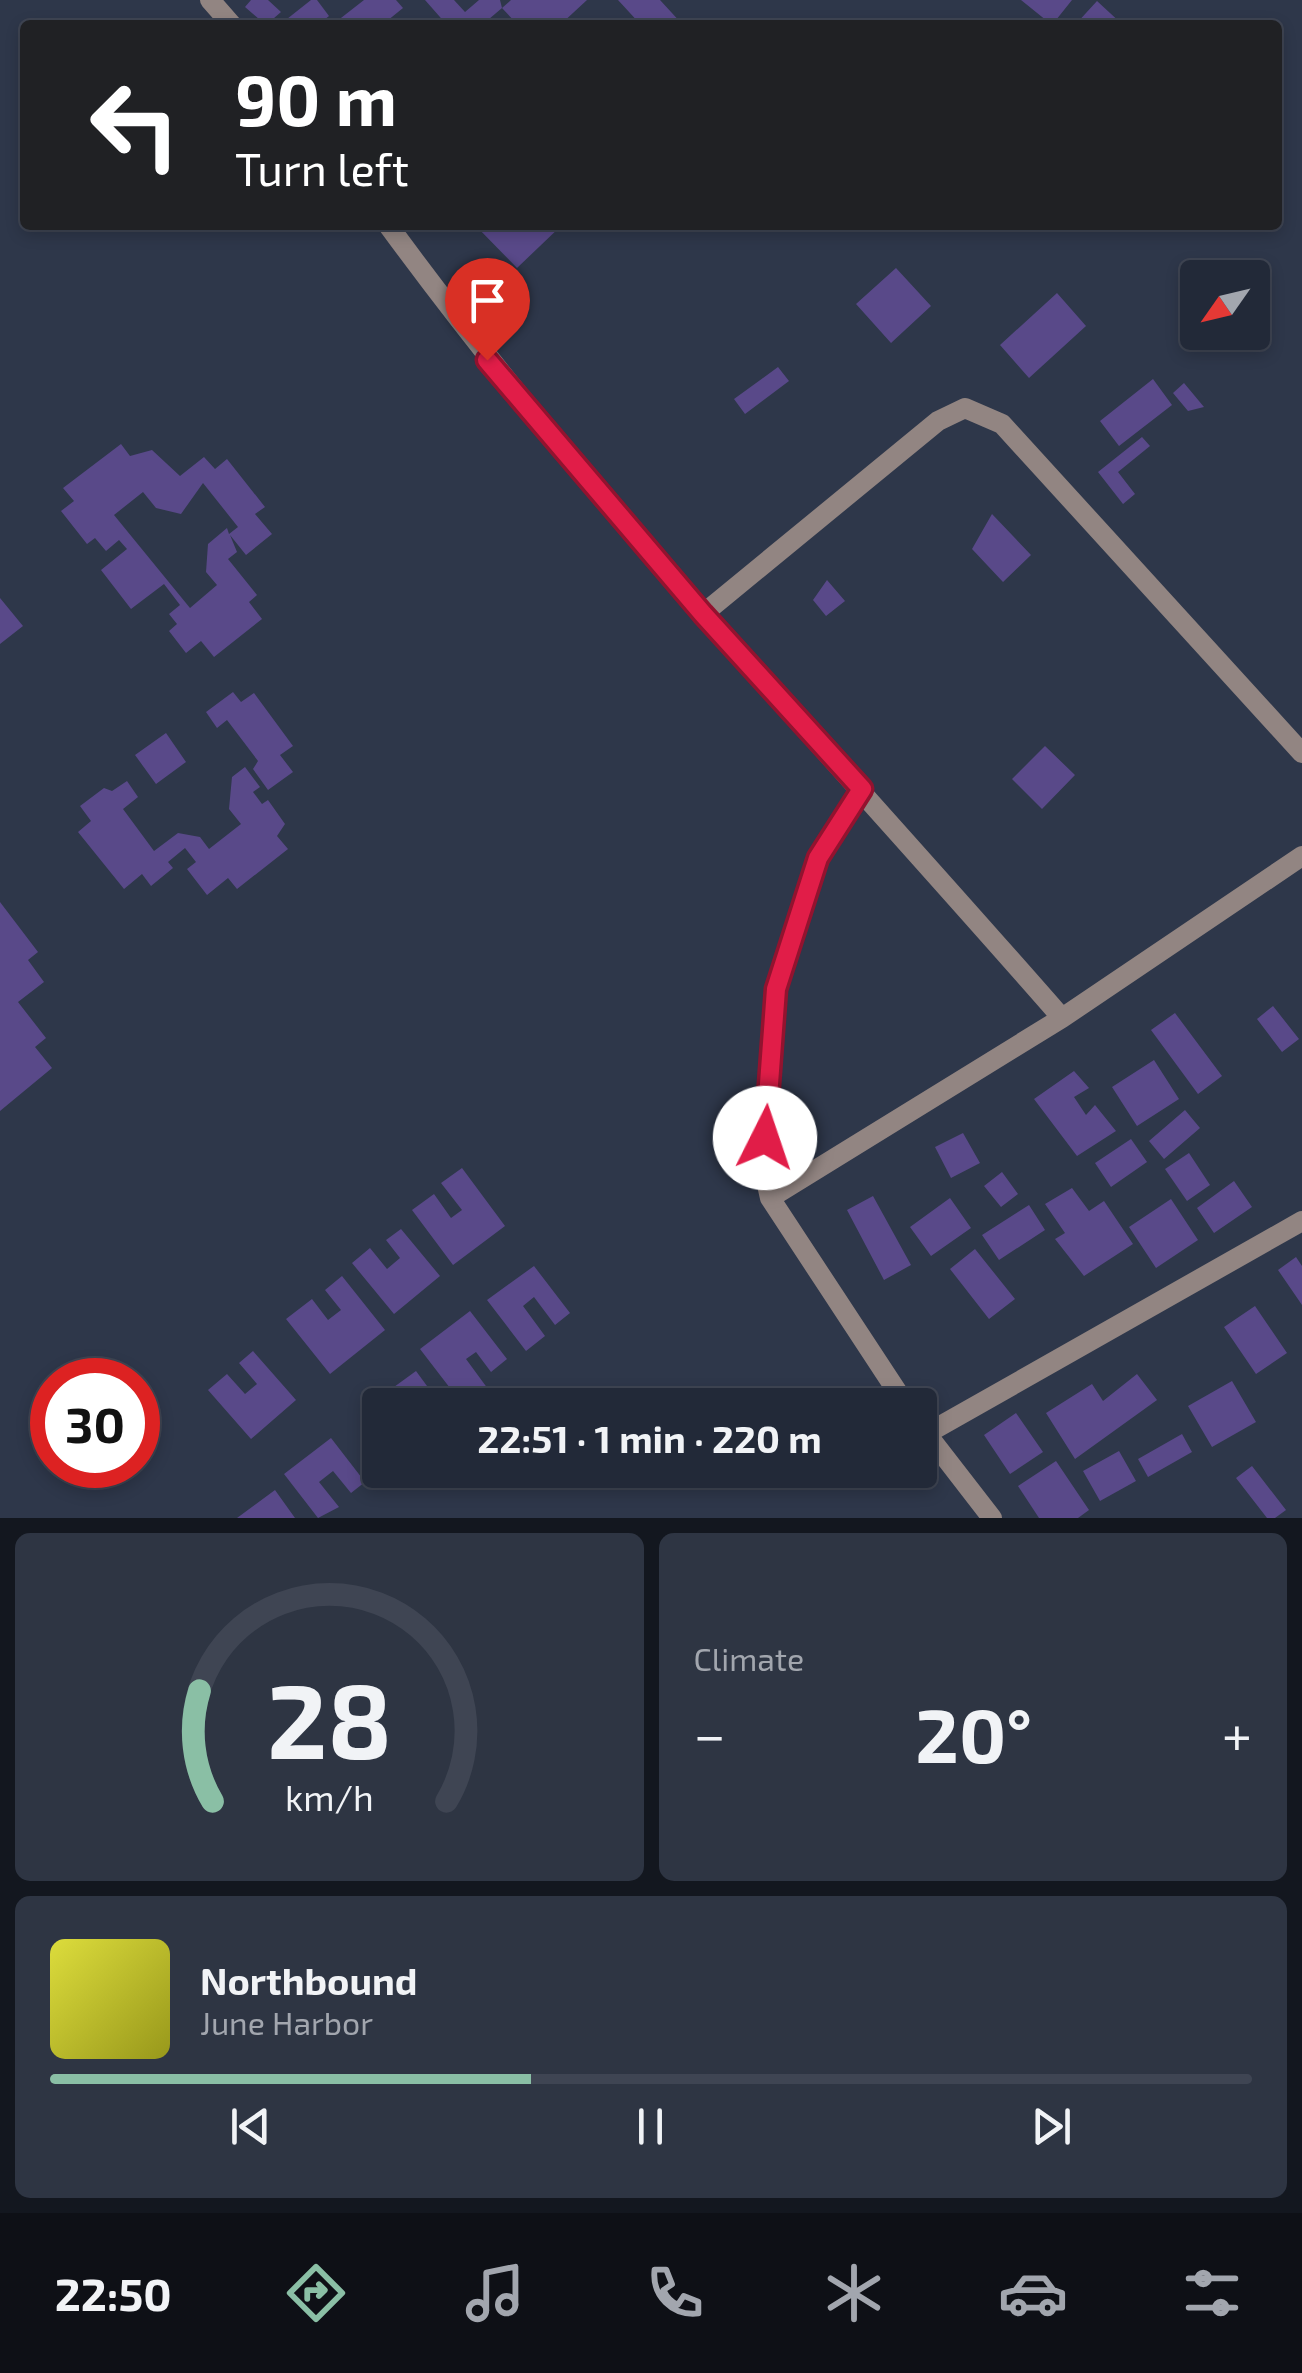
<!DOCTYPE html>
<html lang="en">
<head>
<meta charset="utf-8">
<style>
	:root { --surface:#222938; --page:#2e3543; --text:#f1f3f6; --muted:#a2a6ae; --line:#3f4553; --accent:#8abfa5 }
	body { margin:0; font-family:"Exo 2",sans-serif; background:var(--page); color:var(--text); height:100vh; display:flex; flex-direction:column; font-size:38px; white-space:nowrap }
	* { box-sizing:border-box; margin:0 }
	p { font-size:32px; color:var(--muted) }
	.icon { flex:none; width:55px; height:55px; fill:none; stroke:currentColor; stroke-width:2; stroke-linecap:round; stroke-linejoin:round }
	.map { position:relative; height:1518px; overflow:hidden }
	.sheet { display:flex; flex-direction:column; gap:15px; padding:15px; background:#13171f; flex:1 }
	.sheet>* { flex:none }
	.hud { position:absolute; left:20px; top:20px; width:1262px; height:210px; border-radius:10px; box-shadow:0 5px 15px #0003,0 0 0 2px var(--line); background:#202124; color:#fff; overflow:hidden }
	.needle { width:65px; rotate:236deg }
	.controls { position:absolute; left:1180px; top:260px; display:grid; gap:20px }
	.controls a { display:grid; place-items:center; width:90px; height:90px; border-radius:10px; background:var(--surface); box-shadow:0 5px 15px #0003,0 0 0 2px var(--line); font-size:50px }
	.speed { position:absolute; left:30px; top:1358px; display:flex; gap:20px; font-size:50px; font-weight:700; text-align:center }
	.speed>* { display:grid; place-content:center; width:130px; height:130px; border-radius:50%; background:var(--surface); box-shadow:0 5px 15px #0003,0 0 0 2px var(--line); line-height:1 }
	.speed .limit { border:15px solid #d22; background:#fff; color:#111 }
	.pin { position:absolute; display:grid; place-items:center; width:85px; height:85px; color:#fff; margin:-102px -42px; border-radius:50% 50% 50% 0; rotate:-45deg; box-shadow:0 0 10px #0007 }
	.pin .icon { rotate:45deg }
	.me { position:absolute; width:110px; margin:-55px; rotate:4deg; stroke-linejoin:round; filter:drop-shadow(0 0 8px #0008) }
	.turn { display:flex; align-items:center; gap:35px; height:210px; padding:0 50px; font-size:45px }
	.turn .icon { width:130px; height:130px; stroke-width:2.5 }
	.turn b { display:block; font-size:70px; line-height:85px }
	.big { font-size:75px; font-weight:700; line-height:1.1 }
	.sheet .widget { flex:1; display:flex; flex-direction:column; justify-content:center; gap:15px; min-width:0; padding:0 35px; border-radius:15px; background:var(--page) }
	.sheet .dial { align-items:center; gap:0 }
	.dial svg { height:260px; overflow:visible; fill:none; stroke:var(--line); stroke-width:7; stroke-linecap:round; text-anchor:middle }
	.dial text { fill:var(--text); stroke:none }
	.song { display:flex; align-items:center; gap:30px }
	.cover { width:120px; height:120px; border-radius:15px; background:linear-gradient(135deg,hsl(60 70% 55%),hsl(60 70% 35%)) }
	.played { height:10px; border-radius:5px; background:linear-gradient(90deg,var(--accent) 40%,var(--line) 40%) }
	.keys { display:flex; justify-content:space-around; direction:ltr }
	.heat { display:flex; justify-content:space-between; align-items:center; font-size:55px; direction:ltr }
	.sheet .tiles { flex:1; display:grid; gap:15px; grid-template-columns:1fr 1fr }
	.widget:last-child { grid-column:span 2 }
	.trip { position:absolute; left:362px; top:1388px; width:575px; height:100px; border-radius:10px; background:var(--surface); box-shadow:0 5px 15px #0003,0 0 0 2px var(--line); font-weight:700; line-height:100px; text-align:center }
	.tab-bar { display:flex; height:160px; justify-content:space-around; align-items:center; background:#0e1016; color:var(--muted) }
	.tab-bar .icon { width:70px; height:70px }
	.tab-bar .active { color:var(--accent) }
	.tab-bar b { font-size:45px; color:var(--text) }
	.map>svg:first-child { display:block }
</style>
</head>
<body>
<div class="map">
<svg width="1302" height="1518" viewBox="0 0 1302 1518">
	<rect width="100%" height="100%" fill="#2e374a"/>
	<path fill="#594989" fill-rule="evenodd" d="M251,0H268L281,12L266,25L245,7Z
		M311,0H317L329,16L318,25H292L287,19Z
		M364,0H396L403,8L382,25H332Z
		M425,0H454L465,12L479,0H500L502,8L482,25H447Z
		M511,0H587L560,25H518L502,8Z
		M618,0H660L683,25H641Z
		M1021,0H1072L1052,25Z
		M1097,1L1123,25H1075Z
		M475,225H562L517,268Z
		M896,268L931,306L891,343L856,304Z
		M1057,293L1086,326L1029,378L1000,345Z
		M778,367L789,381L745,414L734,399Z
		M1153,379L1172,405L1119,446L1100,421Z
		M1184,383L1204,407L1188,411L1173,393Z
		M1142,437L1150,446L1118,472L1135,494L1123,504L1098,472Z
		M121,444L130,456L152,450L180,476L204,457L215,469L227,459L265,507L255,514L272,534L246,555L230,535L237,552L228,559L257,595L249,602L262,619L214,657L201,641L186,653L169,631L177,624L169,614L180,605L164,584L131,609L101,570L127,549L119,540L106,551L95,538L87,544L61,511L74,501L63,488ZM203,483L238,527L229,534L227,528L208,544L206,572L217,585L190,608L114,515L143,492L156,508L181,514Z
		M992,514L1031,555L1003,582L972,549Z
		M827,580L845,601L826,616L813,600Z
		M0,598L23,626L0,644Z
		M233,692L241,702L254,693L293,746L280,755L293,772L268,790L253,769L258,761L227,720L217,728L206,712Z
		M166,733L186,762L156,784L135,755Z
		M1045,746L1075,775L1042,809L1012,779Z
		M245,767L260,787L253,792L262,804L268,800L285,824L277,836L288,849L237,889L228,878L207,895L187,869L196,862L185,848L168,862L173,868L151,886L142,874L124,889L78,832L91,821L80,806L104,788L112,791L127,781L138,797L123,809L154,851L178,833L200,837L209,849L241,824L229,809L232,777Z
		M0,902L38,952L28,960L44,982L18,1002L46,1038L35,1047L52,1068L0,1111Z
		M1273,1006L1299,1039L1282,1052L1257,1019Z
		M1175,1013L1222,1076L1198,1094L1151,1030Z
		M1154,1060L1179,1099L1137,1126L1112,1087Z
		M1074,1071L1089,1088L1074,1097L1086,1115L1095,1105L1116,1131L1077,1156L1034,1099Z
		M1185,1110L1200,1128L1164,1159L1149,1141Z
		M963,1133L980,1163L951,1178L935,1147Z
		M1131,1139L1147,1162L1111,1187L1095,1163Z
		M1189,1153L1210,1185L1187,1201L1165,1169Z
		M462,1168L505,1226L453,1265L412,1210L434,1194L451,1218L462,1210L441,1183Z
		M1002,1172L1018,1194L1001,1207L984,1186Z
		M1234,1181L1252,1207L1214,1233L1197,1208Z
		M1072,1188L1089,1211L1104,1201L1133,1244L1084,1276L1055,1239L1065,1233L1045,1204Z
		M873,1196L911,1265L884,1280L847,1210Z
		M950,1198L971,1228L931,1256L910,1227Z
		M1171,1199L1198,1240L1156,1268L1129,1227Z
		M1029,1205L1045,1230L999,1260L982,1235Z
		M401,1229L440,1276L394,1314L352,1263L370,1248L387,1269L400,1258L386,1240Z
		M975,1249L1015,1299L989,1319L950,1269Z
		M1296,1257L1302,1266V1305L1278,1270Z
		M534,1266L570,1313L555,1325L534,1297L523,1306L545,1336L526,1351L487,1300Z
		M342,1276L385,1330L330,1374L286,1319L312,1299L328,1320L341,1310L325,1290Z
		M1255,1306L1287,1353L1256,1374L1224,1327Z
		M470,1311L507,1359L491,1372L476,1352L466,1359L488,1389L463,1405L420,1349Z
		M253,1351L296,1400L251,1439L208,1390L227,1374L245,1394L257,1384L239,1363Z
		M416,1371L441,1405H380V1414L372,1403Z
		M1137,1374L1157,1400L1075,1459L1046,1413L1092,1384L1103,1401Z
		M1232,1381L1256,1422L1212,1447L1188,1406Z
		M1016,1413L1043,1452L1010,1474L984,1435Z
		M1182,1434L1192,1452L1148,1477L1138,1459Z
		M331,1438L365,1482L351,1493L333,1471L319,1482L339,1507L318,1518L284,1474Z
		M1119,1451L1136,1481L1100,1501L1083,1471Z
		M1056,1461L1089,1510L1078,1518H1039L1018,1486Z
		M1252,1466L1286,1510L1275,1518H1267L1236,1478Z
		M275,1490L295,1518H237Z"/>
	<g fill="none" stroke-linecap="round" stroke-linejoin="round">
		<path stroke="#928582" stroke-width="20" d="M210,0L232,25
			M388,225C593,505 834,757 1062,1018
			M703,614L938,421L965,408L1002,424L1302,753
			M862,789L818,858L776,989L763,1167L770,1198L906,1405
			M770,1198L1062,1018L1302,856
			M920,1425L992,1518
			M926,1434L1302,1221"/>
	</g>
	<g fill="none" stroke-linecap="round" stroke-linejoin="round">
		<defs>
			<path id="route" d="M487,360L703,614L862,789L818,858L776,989L765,1138"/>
		</defs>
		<use href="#route" stroke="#92132f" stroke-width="25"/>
		<use href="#route" stroke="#e11d48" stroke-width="18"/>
	</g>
</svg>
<div class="controls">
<a><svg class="needle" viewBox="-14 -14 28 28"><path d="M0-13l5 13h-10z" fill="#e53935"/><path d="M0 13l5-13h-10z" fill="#a2a6ae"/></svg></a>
</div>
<div class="speed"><div class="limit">30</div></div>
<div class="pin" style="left:487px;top:360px;background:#d93025"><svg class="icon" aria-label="arrive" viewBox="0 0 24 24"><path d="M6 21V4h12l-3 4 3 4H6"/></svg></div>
<svg class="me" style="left:765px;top:1138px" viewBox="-20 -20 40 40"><circle r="19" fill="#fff"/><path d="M0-13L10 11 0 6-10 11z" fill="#e11d48"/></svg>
<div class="trip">22:51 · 1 min · 220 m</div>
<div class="hud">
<div class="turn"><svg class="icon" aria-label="left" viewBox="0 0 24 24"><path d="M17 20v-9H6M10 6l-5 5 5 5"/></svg><div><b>90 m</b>Turn left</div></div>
</div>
</div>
<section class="sheet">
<div class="tiles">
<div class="widget dial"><svg viewBox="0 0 100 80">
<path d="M14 69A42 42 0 1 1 86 69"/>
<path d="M14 69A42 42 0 0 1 10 35" stroke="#8abfa5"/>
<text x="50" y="56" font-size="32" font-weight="700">28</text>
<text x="50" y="72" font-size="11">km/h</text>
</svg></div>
<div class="widget"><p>Climate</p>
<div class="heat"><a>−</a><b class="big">20°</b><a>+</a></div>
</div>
<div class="widget">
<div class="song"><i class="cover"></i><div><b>Northbound</b><p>June Harbor</p></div></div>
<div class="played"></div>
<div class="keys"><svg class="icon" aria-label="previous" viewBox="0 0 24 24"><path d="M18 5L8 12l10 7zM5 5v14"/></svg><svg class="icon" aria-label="pause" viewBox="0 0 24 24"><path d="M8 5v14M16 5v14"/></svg><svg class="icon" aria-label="next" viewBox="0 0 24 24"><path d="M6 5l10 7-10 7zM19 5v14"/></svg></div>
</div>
</div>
</section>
<nav class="tab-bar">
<b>22:50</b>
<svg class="icon active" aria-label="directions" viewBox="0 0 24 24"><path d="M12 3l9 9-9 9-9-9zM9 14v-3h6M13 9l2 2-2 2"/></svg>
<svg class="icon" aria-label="music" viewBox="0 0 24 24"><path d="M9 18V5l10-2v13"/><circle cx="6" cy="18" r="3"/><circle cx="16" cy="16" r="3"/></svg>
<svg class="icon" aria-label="phone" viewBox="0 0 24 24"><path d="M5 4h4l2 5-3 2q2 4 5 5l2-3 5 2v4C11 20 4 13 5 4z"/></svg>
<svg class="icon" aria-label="climate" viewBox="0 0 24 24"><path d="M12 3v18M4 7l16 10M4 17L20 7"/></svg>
<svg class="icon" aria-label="car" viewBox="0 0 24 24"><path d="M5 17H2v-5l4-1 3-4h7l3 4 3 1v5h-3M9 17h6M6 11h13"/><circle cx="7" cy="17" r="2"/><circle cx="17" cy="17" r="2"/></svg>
<svg class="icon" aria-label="filters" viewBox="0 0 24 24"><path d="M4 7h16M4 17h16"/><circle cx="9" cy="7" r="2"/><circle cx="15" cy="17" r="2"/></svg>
</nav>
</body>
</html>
